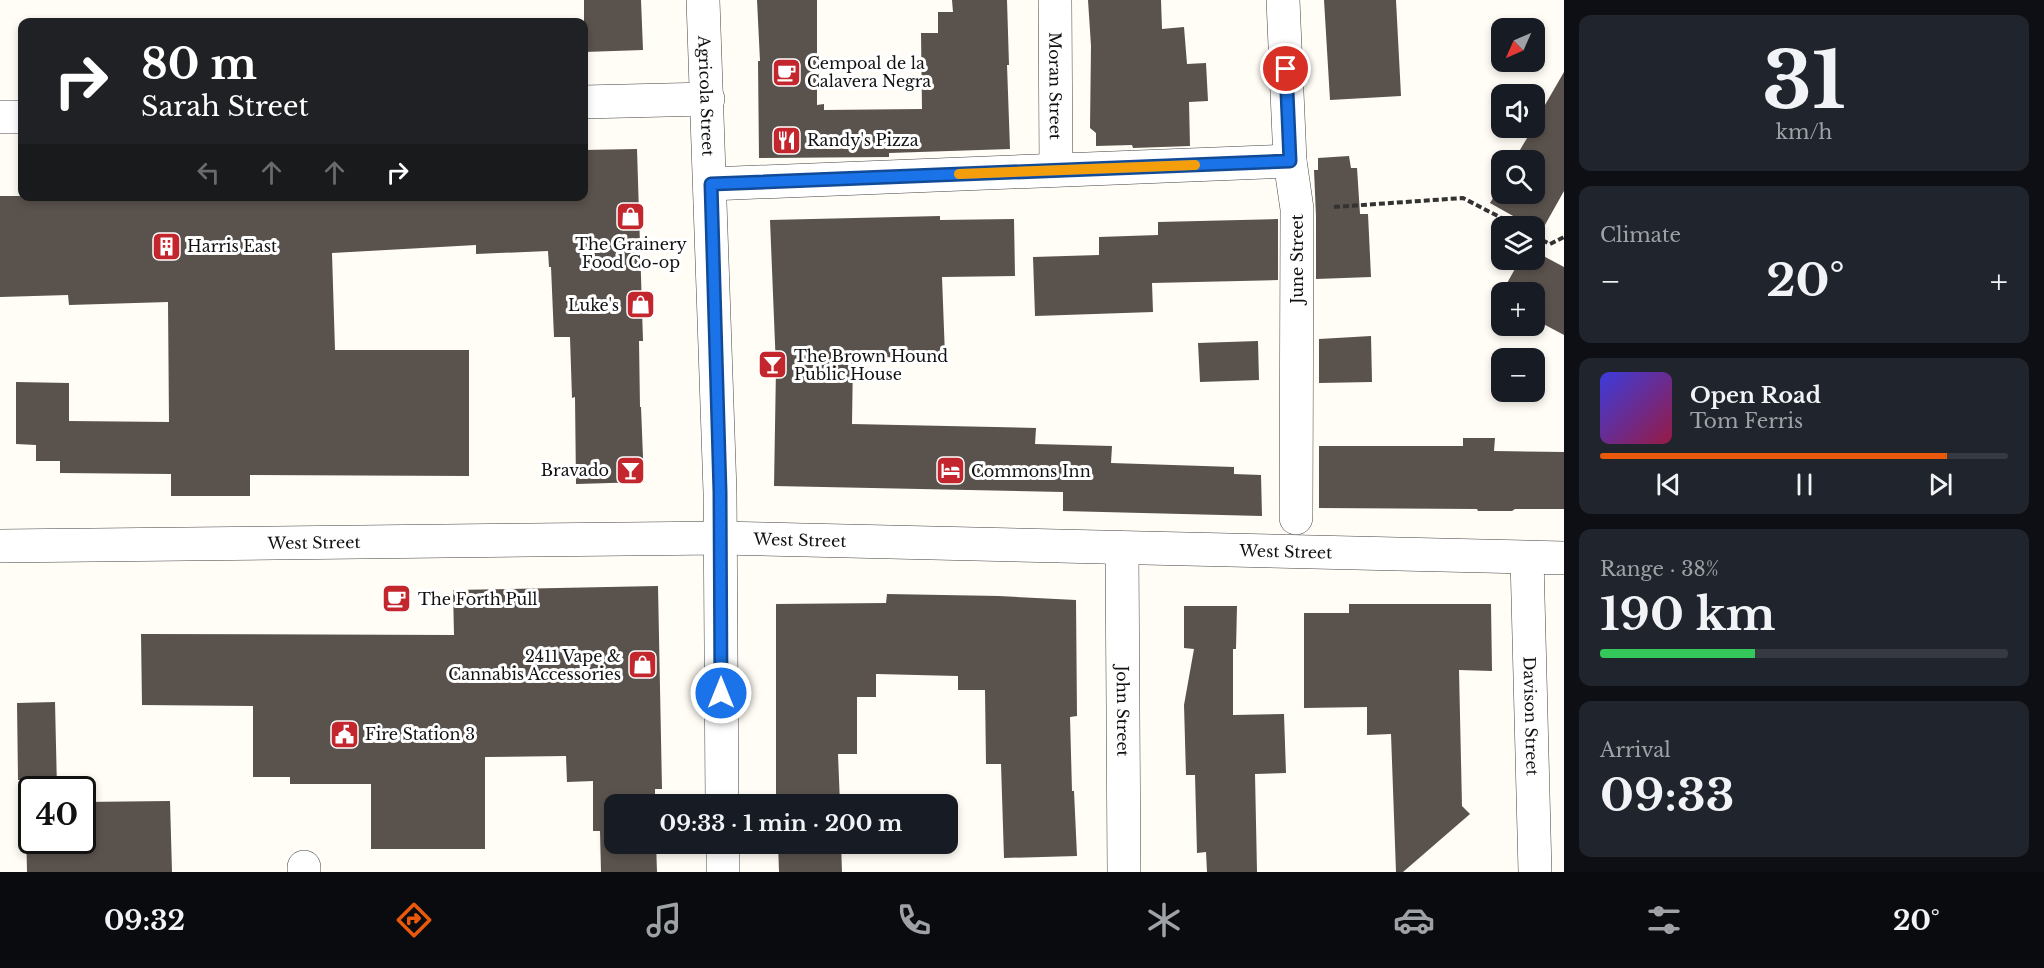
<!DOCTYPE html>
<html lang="en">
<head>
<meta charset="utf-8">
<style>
	:root { --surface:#171b24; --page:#20242c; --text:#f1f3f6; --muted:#9ea1a6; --line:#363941; --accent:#ea580c }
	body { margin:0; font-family:"Libre Baskerville",serif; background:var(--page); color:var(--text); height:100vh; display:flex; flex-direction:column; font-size:22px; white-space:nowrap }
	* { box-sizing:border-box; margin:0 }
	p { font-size:20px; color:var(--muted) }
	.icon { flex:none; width:33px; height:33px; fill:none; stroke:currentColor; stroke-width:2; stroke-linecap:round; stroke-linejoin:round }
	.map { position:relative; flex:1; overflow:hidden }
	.sheet { display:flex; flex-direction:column; gap:15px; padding:15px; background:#0d0f14; width:480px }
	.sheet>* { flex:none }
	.top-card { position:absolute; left:18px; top:18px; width:570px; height:183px; border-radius:12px; box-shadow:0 3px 9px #0003; background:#202124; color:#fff; overflow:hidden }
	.needle { width:39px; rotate:225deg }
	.tools { position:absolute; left:1491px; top:18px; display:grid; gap:12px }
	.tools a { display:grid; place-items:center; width:54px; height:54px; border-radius:12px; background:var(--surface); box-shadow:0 3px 9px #0003; font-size:30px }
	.speed { position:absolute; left:18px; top:776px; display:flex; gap:12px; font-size:30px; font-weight:700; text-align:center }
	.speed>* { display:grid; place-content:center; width:78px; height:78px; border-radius:50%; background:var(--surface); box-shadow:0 3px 9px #0003; line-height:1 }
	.speed .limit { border:3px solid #111; border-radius:9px; background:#fff; color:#111 }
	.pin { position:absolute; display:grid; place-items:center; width:51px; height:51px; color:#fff; margin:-26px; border:3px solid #fff; border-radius:50%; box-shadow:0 2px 6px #0007 }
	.me { position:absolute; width:66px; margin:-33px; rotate:0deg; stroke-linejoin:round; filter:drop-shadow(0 0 4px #0008) }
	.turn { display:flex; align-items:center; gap:21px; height:126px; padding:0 24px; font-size:27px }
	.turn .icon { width:78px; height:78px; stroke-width:2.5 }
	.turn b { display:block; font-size:42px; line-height:51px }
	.lanes { display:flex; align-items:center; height:57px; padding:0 24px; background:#0003; justify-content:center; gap:30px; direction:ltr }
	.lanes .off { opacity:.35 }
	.big { font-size:45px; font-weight:700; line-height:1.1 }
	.sheet .card { flex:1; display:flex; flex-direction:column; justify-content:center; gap:9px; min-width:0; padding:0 21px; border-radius:12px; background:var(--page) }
	.sheet .dial { align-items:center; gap:0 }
	.dial b { font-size:78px; line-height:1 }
	.song { display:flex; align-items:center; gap:18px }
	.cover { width:72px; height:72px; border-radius:9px; background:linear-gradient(135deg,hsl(240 70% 55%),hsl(340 70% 35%)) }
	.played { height:6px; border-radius:3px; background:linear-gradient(90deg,var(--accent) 85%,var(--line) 85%) }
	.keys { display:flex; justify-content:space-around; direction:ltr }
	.heat { display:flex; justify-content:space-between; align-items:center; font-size:33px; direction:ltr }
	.charge { height:9px; border-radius:4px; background:linear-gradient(90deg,#34c759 38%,var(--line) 0) }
	.trip { position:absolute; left:604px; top:794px; width:354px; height:60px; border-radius:12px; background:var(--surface); box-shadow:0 3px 9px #0003; font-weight:700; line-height:60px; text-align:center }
	.tab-bar { display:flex; height:96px; justify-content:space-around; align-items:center; background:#090b0e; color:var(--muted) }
	.tab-bar .icon { width:42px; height:42px }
	.tab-bar .current { color:var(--accent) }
	.tab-bar b { font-size:27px; color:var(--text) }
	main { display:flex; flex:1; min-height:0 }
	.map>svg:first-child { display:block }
</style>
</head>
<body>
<main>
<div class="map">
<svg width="1564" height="872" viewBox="0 0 1564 872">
	<rect width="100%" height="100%" fill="#fffdf5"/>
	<path fill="#5a524d" d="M584,0H641L643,50L584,52Z
		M757,0H817V105L824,104V110L922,109L921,33H938V12H953L952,0H1007L1009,65H1007L1010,149L889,153V157L759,158L758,61H760Z
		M1088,0H1161L1162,29L1184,27L1187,64L1206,63L1208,101L1189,102L1190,146L1133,148L1132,145L1096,146V133L1090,128L1091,46Z
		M1324,0H1396L1401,96L1330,100Z
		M1564,72V191L1541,232L1534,226H1531L1490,203L1502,183V194H1534V160H1514L1533,128H1534V124Z
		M637,149L643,341H639L640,407H641L644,482L576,484L575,397L572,398L570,337H554L551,267H549L548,251L476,254V245L332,253L335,350H469V476L250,475V496H171V474L60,473V461H36V445L16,444V382L69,383V421L169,422L168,302L69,305L68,295L0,297V196H584V150Z
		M1349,156L1351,168H1357L1360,214H1368L1371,277L1316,279V216L1314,170H1318V158Z
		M940,216V220L1014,219L1015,276L942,277L945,356L853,358L852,424L1036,428L1035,444L1112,446L1111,463L1234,467V474L1261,475L1262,516L1063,511V492L774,486L776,368L770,220Z
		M1278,219V280L1152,283L1153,312L1035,316L1033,257L1099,255V237L1158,235V222Z
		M1534,251L1564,267V335L1534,319V292H1502L1520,260H1534Z
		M1371,336L1372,382L1319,383V339Z
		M1258,341L1259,380L1200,382L1198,343Z
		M1463,438H1495L1494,451L1564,452V509H1515L1512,511H1478L1477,509L1319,508V446H1463Z
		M658,586L662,789H655V804H615V843H656L657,872H601L600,831H593V781L567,782L566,756L485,757V849H371V784H290V777H253V706L142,705L141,634L454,635L453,590Z
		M887,594L999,596L1076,600L1077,716L1070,717L1072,791H1074L1077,856L1004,858L1001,764H986L985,690H958V676L876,674V697H857V754H838L840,804H776V604L886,603Z
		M1349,604H1491L1492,671L1459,670L1462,806L1470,814L1403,872H1396L1391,734L1367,735V707L1304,708V613H1349Z
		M1184,606H1237L1236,649H1233V715L1284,714L1286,773L1255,774L1257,872H1207L1206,852L1197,853L1195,775H1186L1184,705L1194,649L1184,648Z
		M55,702L57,789H32V840H82V802L170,801L172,872H27L25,780H18L17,703Z
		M778,843H841L842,872H779Z"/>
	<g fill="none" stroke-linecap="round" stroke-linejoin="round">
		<defs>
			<g id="minor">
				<path id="s1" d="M1055,0L1056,170"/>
				<path d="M1283,0L1290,161L1297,209L1296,518"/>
				<path d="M584,102L708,99"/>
				<path d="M0,117H22"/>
				<path d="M710,184L1290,161"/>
				<path id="s2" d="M0,546L720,538L1564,558"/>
				<path id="s3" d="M1122,549L1124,872"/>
				<path id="s4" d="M1527,558L1535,872"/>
				<path d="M304,867V872"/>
			</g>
			<g id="tertiary">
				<path id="s5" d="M703,0L720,492L722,804"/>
				<path d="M723,843V872"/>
			</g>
		</defs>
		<use href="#minor" stroke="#444" stroke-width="34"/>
		<use href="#tertiary" stroke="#444" stroke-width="34"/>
		<path stroke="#333" stroke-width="4" stroke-dasharray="6 3" stroke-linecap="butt" d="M1334,207L1463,198L1517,226
			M1534,236L1550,244L1564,237"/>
		<use href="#minor" stroke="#fff" stroke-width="33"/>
		<use href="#tertiary" stroke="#fff" stroke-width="33"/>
	</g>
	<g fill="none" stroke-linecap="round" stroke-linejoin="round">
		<defs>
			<path id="route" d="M721,693L720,492L711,184L1290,161L1286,69"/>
		</defs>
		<use href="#route" stroke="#114b97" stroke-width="15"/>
		<use href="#route" stroke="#1a73e8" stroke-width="10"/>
		<path stroke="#f59e0b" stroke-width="10" d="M959,174L1195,165"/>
	</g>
	<defs>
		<symbol id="cafe-square" viewBox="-11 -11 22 22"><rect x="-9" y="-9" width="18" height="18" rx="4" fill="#c4262e" stroke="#fff"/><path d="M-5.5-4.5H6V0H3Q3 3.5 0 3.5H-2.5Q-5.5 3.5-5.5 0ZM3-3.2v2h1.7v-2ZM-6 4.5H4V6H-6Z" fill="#fff"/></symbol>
		<symbol id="restaurant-square" viewBox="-11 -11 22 22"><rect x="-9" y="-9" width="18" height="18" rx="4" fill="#c4262e" stroke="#fff"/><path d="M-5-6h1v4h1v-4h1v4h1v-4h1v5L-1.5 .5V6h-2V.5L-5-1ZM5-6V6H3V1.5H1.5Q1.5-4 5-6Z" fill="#fff"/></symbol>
		<symbol id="shop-square" viewBox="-11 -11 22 22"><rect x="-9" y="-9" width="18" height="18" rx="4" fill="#c4262e" stroke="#fff"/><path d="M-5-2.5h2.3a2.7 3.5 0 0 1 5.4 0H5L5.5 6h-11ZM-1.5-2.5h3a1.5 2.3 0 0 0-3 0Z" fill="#fff"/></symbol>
		<symbol id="building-square" viewBox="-11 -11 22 22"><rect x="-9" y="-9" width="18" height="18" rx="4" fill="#c4262e" stroke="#fff"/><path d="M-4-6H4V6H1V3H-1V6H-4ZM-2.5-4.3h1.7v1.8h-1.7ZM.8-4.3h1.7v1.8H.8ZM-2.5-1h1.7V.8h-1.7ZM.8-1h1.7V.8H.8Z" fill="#fff"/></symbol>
		<symbol id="bar-square" viewBox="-11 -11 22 22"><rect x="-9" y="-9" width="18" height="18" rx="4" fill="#c4262e" stroke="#fff"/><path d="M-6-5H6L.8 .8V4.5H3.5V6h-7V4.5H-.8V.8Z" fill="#fff"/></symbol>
		<symbol id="hotel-square" viewBox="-11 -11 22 22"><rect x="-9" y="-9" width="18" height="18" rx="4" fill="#c4262e" stroke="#fff"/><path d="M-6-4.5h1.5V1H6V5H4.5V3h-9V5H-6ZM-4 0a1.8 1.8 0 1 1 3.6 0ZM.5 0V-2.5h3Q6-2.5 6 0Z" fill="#fff"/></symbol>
		<symbol id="civic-square" viewBox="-11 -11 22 22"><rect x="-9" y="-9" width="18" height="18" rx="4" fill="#c4262e" stroke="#fff"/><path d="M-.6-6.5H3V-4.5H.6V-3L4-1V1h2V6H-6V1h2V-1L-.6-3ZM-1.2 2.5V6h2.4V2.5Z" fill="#fff"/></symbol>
	</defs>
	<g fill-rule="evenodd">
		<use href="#cafe-square" x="770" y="56" width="33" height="33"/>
		<use href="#restaurant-square" x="770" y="124" width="33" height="33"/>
		<use href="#shop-square" x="614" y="200" width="33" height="33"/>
		<use href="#building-square" x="150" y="230" width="33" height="33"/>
		<use href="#shop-square" x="624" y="288" width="33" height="33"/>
		<use href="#bar-square" x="756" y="348" width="33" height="33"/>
		<use href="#bar-square" x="614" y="454" width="33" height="33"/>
		<use href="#hotel-square" x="934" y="454" width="33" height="33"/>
		<use href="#cafe-square" x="380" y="582" width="33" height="33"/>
		<use href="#shop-square" x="626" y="648" width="33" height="33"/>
		<use href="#civic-square" x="328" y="718" width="33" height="33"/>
	</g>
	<g text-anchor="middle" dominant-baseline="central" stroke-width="6" stroke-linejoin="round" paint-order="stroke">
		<g font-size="16" fill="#111" stroke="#fff" text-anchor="start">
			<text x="807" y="63">Cempoal de la<tspan x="807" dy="18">Calavera Negra</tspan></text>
			<text x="807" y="140">Randy's Pizza</text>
			<text x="631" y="244" text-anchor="middle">The Grainery<tspan x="631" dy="18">Food Co-op</tspan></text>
			<text x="187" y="246">Harris East</text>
			<text x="619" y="305" text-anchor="end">Luke's</text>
			<text x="794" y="356">The Brown Hound<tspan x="794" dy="18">Public House</tspan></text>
			<text x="609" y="470" text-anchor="end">Bravado</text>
			<text x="971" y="471">Commons Inn</text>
			<text x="418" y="599">The Forth Pull</text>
			<text x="621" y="656" text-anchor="end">2411 Vape &amp;<tspan x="621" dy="18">Cannabis Accessories</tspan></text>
			<text x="365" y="734">Fire Station 3</text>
		</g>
		<g font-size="16" fill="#111" stroke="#fff">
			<text stroke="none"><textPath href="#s1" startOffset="86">Moran Street</textPath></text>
			<text stroke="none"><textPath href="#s5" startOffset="96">Agricola Street</textPath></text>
			<text transform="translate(1297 259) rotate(-90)">June Street</text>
			<text stroke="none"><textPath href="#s2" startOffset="800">West Street</textPath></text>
			<text stroke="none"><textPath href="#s2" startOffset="314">West Street</textPath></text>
			<text stroke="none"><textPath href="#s2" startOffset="1286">West Street</textPath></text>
			<text stroke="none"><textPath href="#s3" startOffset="162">John Street</textPath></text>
			<text stroke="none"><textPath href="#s4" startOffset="158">Davison Street</textPath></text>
		</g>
	</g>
</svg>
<div class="tools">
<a><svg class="needle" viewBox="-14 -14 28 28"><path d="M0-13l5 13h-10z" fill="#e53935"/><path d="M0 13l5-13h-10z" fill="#9ea1a6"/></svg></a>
<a><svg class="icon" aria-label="sound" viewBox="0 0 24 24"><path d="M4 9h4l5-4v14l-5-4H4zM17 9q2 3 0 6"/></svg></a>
<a><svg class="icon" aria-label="search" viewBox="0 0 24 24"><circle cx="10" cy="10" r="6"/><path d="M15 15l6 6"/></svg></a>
<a><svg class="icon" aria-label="layers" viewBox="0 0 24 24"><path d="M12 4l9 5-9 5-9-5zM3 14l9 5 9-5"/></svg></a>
<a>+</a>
<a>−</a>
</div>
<div class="speed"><div class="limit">40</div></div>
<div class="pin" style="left:1286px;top:69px;background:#d93025"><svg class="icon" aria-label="arrive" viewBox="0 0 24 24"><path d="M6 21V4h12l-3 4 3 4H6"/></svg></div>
<svg class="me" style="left:721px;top:693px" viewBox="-20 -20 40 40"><circle r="17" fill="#1a73e8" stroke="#fff" stroke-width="3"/><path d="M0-11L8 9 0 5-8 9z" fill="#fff"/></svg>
<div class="trip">09:33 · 1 min · 200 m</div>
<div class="top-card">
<div class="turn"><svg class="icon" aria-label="right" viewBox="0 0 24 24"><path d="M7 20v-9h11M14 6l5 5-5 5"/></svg><div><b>80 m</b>Sarah Street</div></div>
<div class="lanes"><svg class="icon off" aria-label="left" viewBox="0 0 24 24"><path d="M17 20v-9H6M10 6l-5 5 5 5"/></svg><svg class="icon off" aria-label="ahead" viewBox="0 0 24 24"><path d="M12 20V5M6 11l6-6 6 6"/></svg><svg class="icon off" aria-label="ahead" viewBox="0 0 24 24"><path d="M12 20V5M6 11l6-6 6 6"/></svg><svg class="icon" aria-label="right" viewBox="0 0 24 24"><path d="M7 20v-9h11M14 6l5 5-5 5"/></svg></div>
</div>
</div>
<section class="sheet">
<div class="card dial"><b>31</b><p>km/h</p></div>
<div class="card"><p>Climate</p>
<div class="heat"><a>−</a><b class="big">20°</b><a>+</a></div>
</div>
<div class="card">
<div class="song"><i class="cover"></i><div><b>Open Road</b><p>Tom Ferris</p></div></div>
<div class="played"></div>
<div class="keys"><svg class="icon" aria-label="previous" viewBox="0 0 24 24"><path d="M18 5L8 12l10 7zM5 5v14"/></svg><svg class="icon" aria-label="pause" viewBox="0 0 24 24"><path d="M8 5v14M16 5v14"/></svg><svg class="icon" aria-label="next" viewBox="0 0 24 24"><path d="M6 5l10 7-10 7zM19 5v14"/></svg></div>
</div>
<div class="card"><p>Range · 38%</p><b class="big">190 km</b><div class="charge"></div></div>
<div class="card"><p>Arrival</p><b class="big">09:33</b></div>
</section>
</main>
<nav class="tab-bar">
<b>09:32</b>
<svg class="icon current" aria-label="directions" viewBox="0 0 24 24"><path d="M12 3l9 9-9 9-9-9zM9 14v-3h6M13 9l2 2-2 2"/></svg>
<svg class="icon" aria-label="music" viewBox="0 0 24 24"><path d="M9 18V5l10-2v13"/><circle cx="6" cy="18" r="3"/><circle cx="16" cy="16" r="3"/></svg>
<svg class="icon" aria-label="phone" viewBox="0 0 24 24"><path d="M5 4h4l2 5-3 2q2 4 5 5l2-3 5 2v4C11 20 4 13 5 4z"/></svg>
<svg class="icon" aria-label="climate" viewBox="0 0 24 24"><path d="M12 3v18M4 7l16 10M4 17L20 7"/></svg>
<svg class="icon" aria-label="car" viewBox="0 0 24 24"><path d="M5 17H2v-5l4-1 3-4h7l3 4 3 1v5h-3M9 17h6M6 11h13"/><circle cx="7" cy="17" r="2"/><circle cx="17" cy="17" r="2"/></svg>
<svg class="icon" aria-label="filters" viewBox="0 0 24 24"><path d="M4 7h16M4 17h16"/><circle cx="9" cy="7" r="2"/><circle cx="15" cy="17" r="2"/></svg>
<b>20°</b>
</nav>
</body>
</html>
